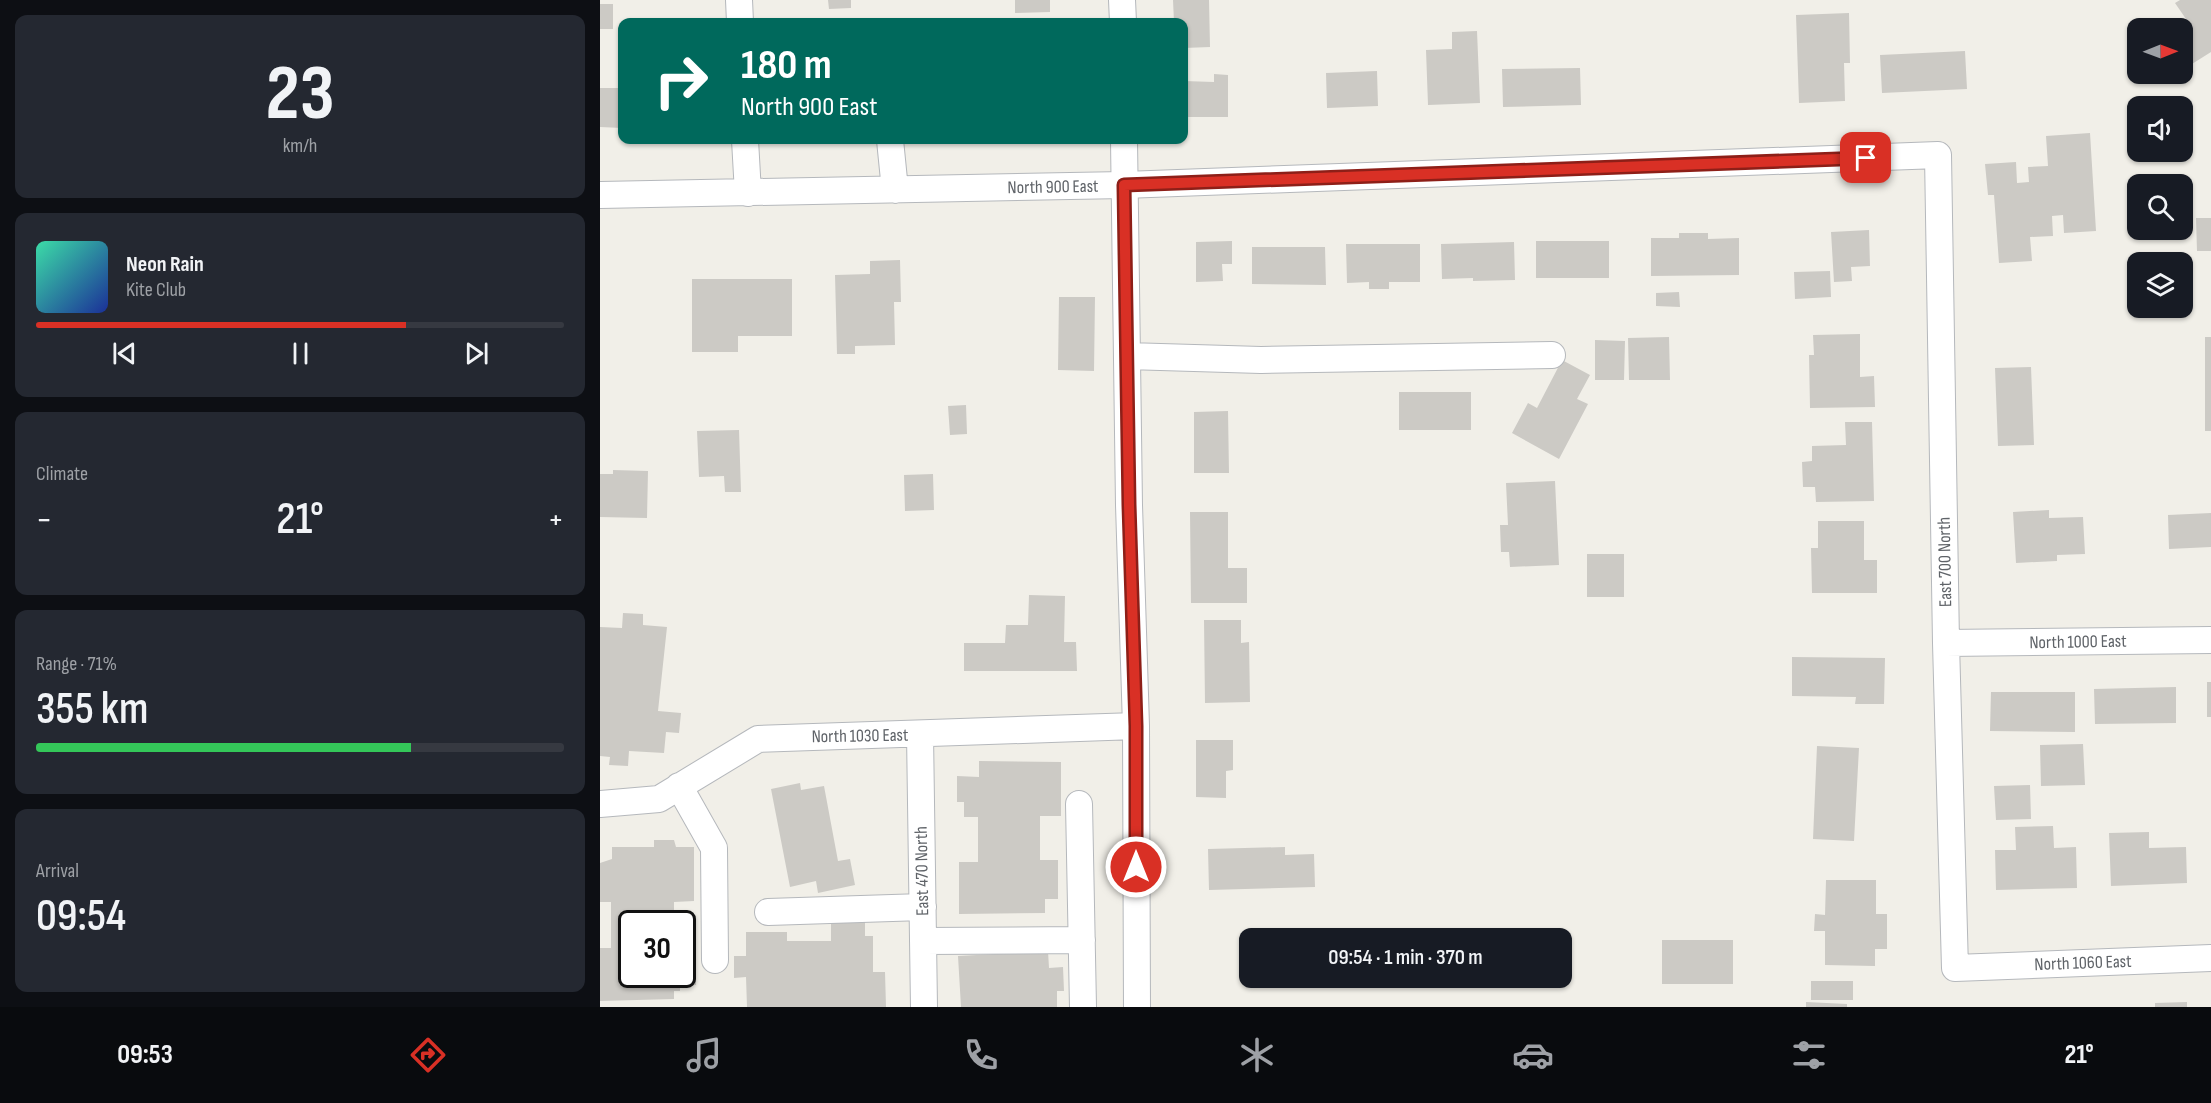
<!DOCTYPE html>
<html lang="en">
<head>
<meta charset="utf-8">
<style>
	:root { --surface:#171b24; --page:#242831; --text:#f1f3f6; --muted:#9ea1a6; --line:#363941; --accent:#d93025 }
	body { margin:0; font-family:"Sofia Sans Condensed",sans-serif; background:var(--page); color:var(--text); height:100vh; display:flex; flex-direction:column; font-size:22px; white-space:nowrap }
	* { box-sizing:border-box; margin:0 }
	p { font-size:20px; color:var(--muted) }
	.icon { flex:none; width:33px; height:33px; fill:none; stroke:currentColor; stroke-width:2; stroke-linecap:round; stroke-linejoin:round }
	.map { position:relative; flex:1; overflow:hidden }
	.panel { display:flex; flex-direction:column; gap:15px; padding:15px; background:#0d0f14; width:600px }
	.panel>* { flex:none }
	.guide { position:absolute; left:18px; top:18px; width:570px; height:126px; border-radius:12px; box-shadow:0 2px 4px #0004; background:#00695c; color:#fff; overflow:hidden }
	.needle { width:39px; rotate:89deg }
	.fabs { position:absolute; left:1527px; top:18px; display:grid; gap:12px }
	.fabs a { display:grid; place-items:center; width:66px; height:66px; border-radius:12px; background:var(--surface); box-shadow:0 2px 4px #0004; font-size:30px }
	.speed { position:absolute; left:18px; top:910px; display:flex; gap:12px; font-size:30px; font-weight:700; text-align:center }
	.speed>* { display:grid; place-content:center; width:78px; height:78px; border-radius:50%; background:var(--surface); box-shadow:0 2px 4px #0004; line-height:1 }
	.speed .limit { border:3px solid #111; border-radius:9px; background:#fff; color:#111 }
	.pin { position:absolute; display:grid; place-items:center; width:51px; height:51px; color:#fff; margin:-26px; border-radius:12px; box-shadow:0 3px 9px #0006 }
	.me { position:absolute; width:66px; margin:-33px; rotate:0deg; stroke-linejoin:round; filter:drop-shadow(0 0 4px #0008) }
	.turn { display:flex; align-items:center; gap:21px; height:126px; padding:0 24px; font-size:27px }
	.turn .icon { width:78px; height:78px; stroke-width:2.5 }
	.turn b { display:block; font-size:42px; line-height:51px }
	.big { font-size:45px; font-weight:600; line-height:1.1 }
	.panel .card { flex:1; display:flex; flex-direction:column; justify-content:center; gap:9px; min-width:0; padding:0 21px; border-radius:12px; background:var(--page) }
	.panel .dial { align-items:center; gap:0 }
	.dial b { font-size:78px; line-height:1 }
	.song { display:flex; align-items:center; gap:18px }
	.cover { width:72px; height:72px; border-radius:9px; background:linear-gradient(135deg,hsl(160 70% 55%),hsl(230 70% 35%)) }
	.played { height:6px; border-radius:3px; background:linear-gradient(90deg,var(--accent) 70%,var(--line) 70%) }
	.keys { display:flex; justify-content:space-around; direction:ltr }
	.heat { display:flex; justify-content:space-between; align-items:center; font-size:33px; direction:ltr }
	.charge { height:9px; border-radius:4px; background:linear-gradient(90deg,#34c759 71%,var(--line) 0) }
	.trip { position:absolute; left:639px; top:928px; width:333px; height:60px; border-radius:12px; background:var(--surface); box-shadow:0 2px 4px #0004; font-weight:600; line-height:60px; text-align:center }
	.tabs { display:flex; height:96px; justify-content:space-around; align-items:center; background:#090b0e; color:var(--muted) }
	.tabs .icon { width:42px; height:42px }
	.tabs .on { color:var(--accent) }
	.tabs b { font-size:27px; color:var(--text) }
	main { display:flex; flex:1; min-height:0 }
	.map>svg:first-child { display:block }
</style>
</head>
<body>
<main>
<section class="panel">
<div class="card dial"><b>23</b><p>km/h</p></div>
<div class="card">
<div class="song"><i class="cover"></i><div><b>Neon Rain</b><p>Kite Club</p></div></div>
<div class="played"></div>
<div class="keys"><svg class="icon" aria-label="previous" viewBox="0 0 24 24"><path d="M18 5L8 12l10 7zM5 5v14"/></svg><svg class="icon" aria-label="pause" viewBox="0 0 24 24"><path d="M8 5v14M16 5v14"/></svg><svg class="icon" aria-label="next" viewBox="0 0 24 24"><path d="M6 5l10 7-10 7zM19 5v14"/></svg></div>
</div>
<div class="card"><p>Climate</p>
<div class="heat"><a>−</a><b class="big">21°</b><a>+</a></div>
</div>
<div class="card"><p>Range · 71%</p><b class="big">355 km</b><div class="charge"></div></div>
<div class="card"><p>Arrival</p><b class="big">09:54</b></div>
</section>
<div class="map">
<svg width="1611" height="1007" viewBox="0 0 1611 1007">
	<rect width="100%" height="100%" fill="#f1efe8"/>
	<path fill="#cccac5" d="M228,0H251V8L229,9Z
		M415,0H450V12L415,13Z
		M573,0H609L610,47L584,48V22H574Z
		M1580,0H1611V52L1584,69L1582,67V28H1571L1586,19L1575,3Z
		M0,4H13V29H0Z
		M1249,13L1250,63H1244L1245,101L1199,103L1196,15Z
		M877,31L880,103L828,105L826,50L852,49V32Z
		M1365,51L1367,89L1282,93L1280,55Z
		M980,68L981,105L903,107L902,69Z
		M777,71L778,106L727,108L726,73Z
		M614,74L628,75V117H584V81L614,82Z
		M0,88H22V128L0,127Z
		M1490,133L1496,231L1464,233L1463,215L1452,216L1453,236L1430,237L1432,261L1399,263L1394,195H1388L1385,164L1416,162L1417,183L1429,182L1428,167L1448,166L1446,136Z
		M1596,218H1611V251H1597Z
		M1269,230L1270,266L1251,267L1252,281L1234,282L1231,232Z
		M1079,233H1108V239L1139,238V275L1051,276V238H1079Z
		M632,241V264H622L623,281L596,282V242Z
		M936,241H1009V278H936Z
		M914,242L915,280L873,281V278L842,279L841,244Z
		M746,244H820V282H789V289H769V282L747,283Z
		M652,247H725L726,285L652,284Z
		M300,260L301,302H294L295,345L255,346V354H237L235,275L270,274V261Z
		M1230,271L1231,297L1195,299L1194,272Z
		M92,279H192V336H138V352H92Z
		M1079,292L1080,307L1056,306V293Z
		M459,297H495L494,371L458,370Z
		M1260,334V377L1274,376L1275,407L1210,408L1209,355H1214L1213,335Z
		M1069,337L1070,380H1029L1028,338Z
		M1605,337H1611V431H1605Z
		M995,340L1025,341L1024,380H995Z
		M962,360L990,375L977,399L988,404L959,459L912,433L928,403L937,408Z
		M1431,367L1434,445L1398,446L1395,368Z
		M799,392H871V430H799Z
		M366,405L367,434L350,435L348,406Z
		M628,411L629,473H594V412Z
		M1245,422H1272L1274,501L1216,502L1215,487H1203L1202,462L1212,461V446L1246,445Z
		M139,430L141,492H125L124,476L99,477L97,431Z
		M13,470L48,471L47,518L0,517V474H13Z
		M333,474L334,510L305,511L304,475Z
		M955,481L959,565L910,567L909,552H901L900,525H908L906,483Z
		M1449,510V518L1483,517L1485,554L1457,555V561L1416,563L1413,512Z
		M590,512H628V568H647V603H591Z
		M1611,513V547L1569,549L1568,515Z
		M1218,521H1264V560H1277V593H1212L1211,548H1218Z
		M987,554H1024V597H987Z
		M429,595L465,596L464,642H476L477,671H364V643H405L406,625H428Z
		M23,613L43,614V625L67,627L58,711L81,713L79,733L66,732L64,753L29,751L28,766L9,765L10,757L0,756V627L22,628Z
		M604,620H641V643L649,642L650,702L605,703Z
		M1192,657L1285,658L1284,704H1255L1256,697L1192,696Z
		M1607,682H1611V717H1607Z
		M1576,687V723L1495,724L1494,689Z
		M1391,692H1475V732L1390,731Z
		M596,740H633V770L626,771V798L596,797Z
		M1483,744L1485,785L1441,786L1440,745Z
		M1217,746L1259,748L1254,841L1213,839Z
		M379,761L461,762V816H440V860H458V899H445V913L359,914V862H378V817H364V802H357V776L379,777Z
		M200,783L201,790L224,786L238,861L250,859L255,885L218,893L216,881L190,887L171,789Z
		M1430,785L1431,819L1396,820L1394,786Z
		M1453,826L1454,848L1476,847L1477,888L1396,890L1395,850H1416L1415,827Z
		M1549,832V848L1586,847L1587,883L1511,886L1509,833Z
		M54,840H74L76,847H94V901L74,902V924H32V975H82V946H88V959L96,960V985H80V991H74V999L0,1001V948H11V902H0V863L12,859V847H54Z
		M685,847V855L714,854L715,887L609,890L608,849Z
		M1226,880H1276V914H1287V949H1275V966L1225,965V931H1214L1215,914L1225,915Z
		M231,922H265V936H273V972H285L286,1007H147L146,977L134,978V956H146V932H187V941H231Z
		M1062,940H1133V984H1062Z
		M448,951L449,968L463,967L464,991H457V1007H361L358,956Z
		M1211,981H1253V1000H1211Z
		M1206,1002L1247,1004V1007H1206Z
		M1587,1002V1007H1555V1003Z"/>
	<g fill="none" stroke-linecap="round" stroke-linejoin="round">
		<defs>
			<path id="minor" d="M139,0L140,22
				M522,0L523,22
				M145,140L148,193
				M290,140L295,190
				M524,140L529,505L536,726L537,1007
				M0,195L524,185L1338,155L1346,643L1355,968L1611,958
				M527,356L661,360L952,355
				M1346,643L1611,640
				M320,734L324,1007
				M79,786L114,848L115,960
				M0,804L59,799L158,739L536,726
				M479,804L483,1007
				M168,912L323,907
				M323,941L482,940"/>
		</defs>
		<use href="#minor" stroke="#b5b8bc" stroke-width="28"/>
		<use href="#minor" stroke="#fff" stroke-width="26"/>
	</g>
	<g fill="none" stroke-linecap="round" stroke-linejoin="round">
		<defs>
			<path id="route" d="M536,867V726L529,505L524,185L1266,158"/>
		</defs>
		<use href="#route" stroke="#8d1f18" stroke-width="15"/>
		<use href="#route" stroke="#d93025" stroke-width="10"/>
	</g>
	<g text-anchor="middle" dominant-baseline="central" stroke-width="6" stroke-linejoin="round" paint-order="stroke">
		<g font-size="18" fill="#5f6368" stroke="#fff">
			<text transform="translate(453 187) rotate(-1)">North 900 East</text>
			<text transform="translate(1345 562) rotate(-91)">East 700 North</text>
			<text transform="translate(1478 642) rotate(-1)">North 1000 East</text>
			<text transform="translate(260 736) rotate(-1)">North 1030 East</text>
			<text transform="translate(322 871) rotate(-91)">East 470 North</text>
			<text transform="translate(1483 963) rotate(-2)">North 1060 East</text>
		</g>
	</g>
</svg>
<div class="fabs">
<a><svg class="needle" viewBox="-14 -14 28 28"><path d="M0-13l5 13h-10z" fill="#e53935"/><path d="M0 13l5-13h-10z" fill="#9ea1a6"/></svg></a>
<a><svg class="icon" aria-label="sound" viewBox="0 0 24 24"><path d="M4 9h4l5-4v14l-5-4H4zM17 9q2 3 0 6"/></svg></a>
<a><svg class="icon" aria-label="search" viewBox="0 0 24 24"><circle cx="10" cy="10" r="6"/><path d="M15 15l6 6"/></svg></a>
<a><svg class="icon" aria-label="layers" viewBox="0 0 24 24"><path d="M12 4l9 5-9 5-9-5zM3 14l9 5 9-5"/></svg></a>
</div>
<div class="speed"><div class="limit">30</div></div>
<div class="pin" style="left:1266px;top:158px;background:#d93025"><svg class="icon" aria-label="arrive" viewBox="0 0 24 24"><path d="M6 21V4h12l-3 4 3 4H6"/></svg></div>
<svg class="me" style="left:536px;top:867px" viewBox="-20 -20 40 40"><circle r="17" fill="#d93025" stroke="#fff" stroke-width="3"/><path d="M0-11L8 9 0 5-8 9z" fill="#fff"/></svg>
<div class="trip">09:54 · 1 min · 370 m</div>
<div class="guide">
<div class="turn"><svg class="icon" aria-label="right" viewBox="0 0 24 24"><path d="M7 20v-9h11M14 6l5 5-5 5"/></svg><div><b>180 m</b>North 900 East</div></div>
</div>
</div>
</main>
<nav class="tabs">
<b>09:53</b>
<svg class="icon on" aria-label="directions" viewBox="0 0 24 24"><path d="M12 3l9 9-9 9-9-9zM9 14v-3h6M13 9l2 2-2 2"/></svg>
<svg class="icon" aria-label="music" viewBox="0 0 24 24"><path d="M9 18V5l10-2v13"/><circle cx="6" cy="18" r="3"/><circle cx="16" cy="16" r="3"/></svg>
<svg class="icon" aria-label="phone" viewBox="0 0 24 24"><path d="M5 4h4l2 5-3 2q2 4 5 5l2-3 5 2v4C11 20 4 13 5 4z"/></svg>
<svg class="icon" aria-label="climate" viewBox="0 0 24 24"><path d="M12 3v18M4 7l16 10M4 17L20 7"/></svg>
<svg class="icon" aria-label="car" viewBox="0 0 24 24"><path d="M5 17H2v-5l4-1 3-4h7l3 4 3 1v5h-3M9 17h6M6 11h13"/><circle cx="7" cy="17" r="2"/><circle cx="17" cy="17" r="2"/></svg>
<svg class="icon" aria-label="filters" viewBox="0 0 24 24"><path d="M4 7h16M4 17h16"/><circle cx="9" cy="7" r="2"/><circle cx="15" cy="17" r="2"/></svg>
<b>21°</b>
</nav>
</body>
</html>
